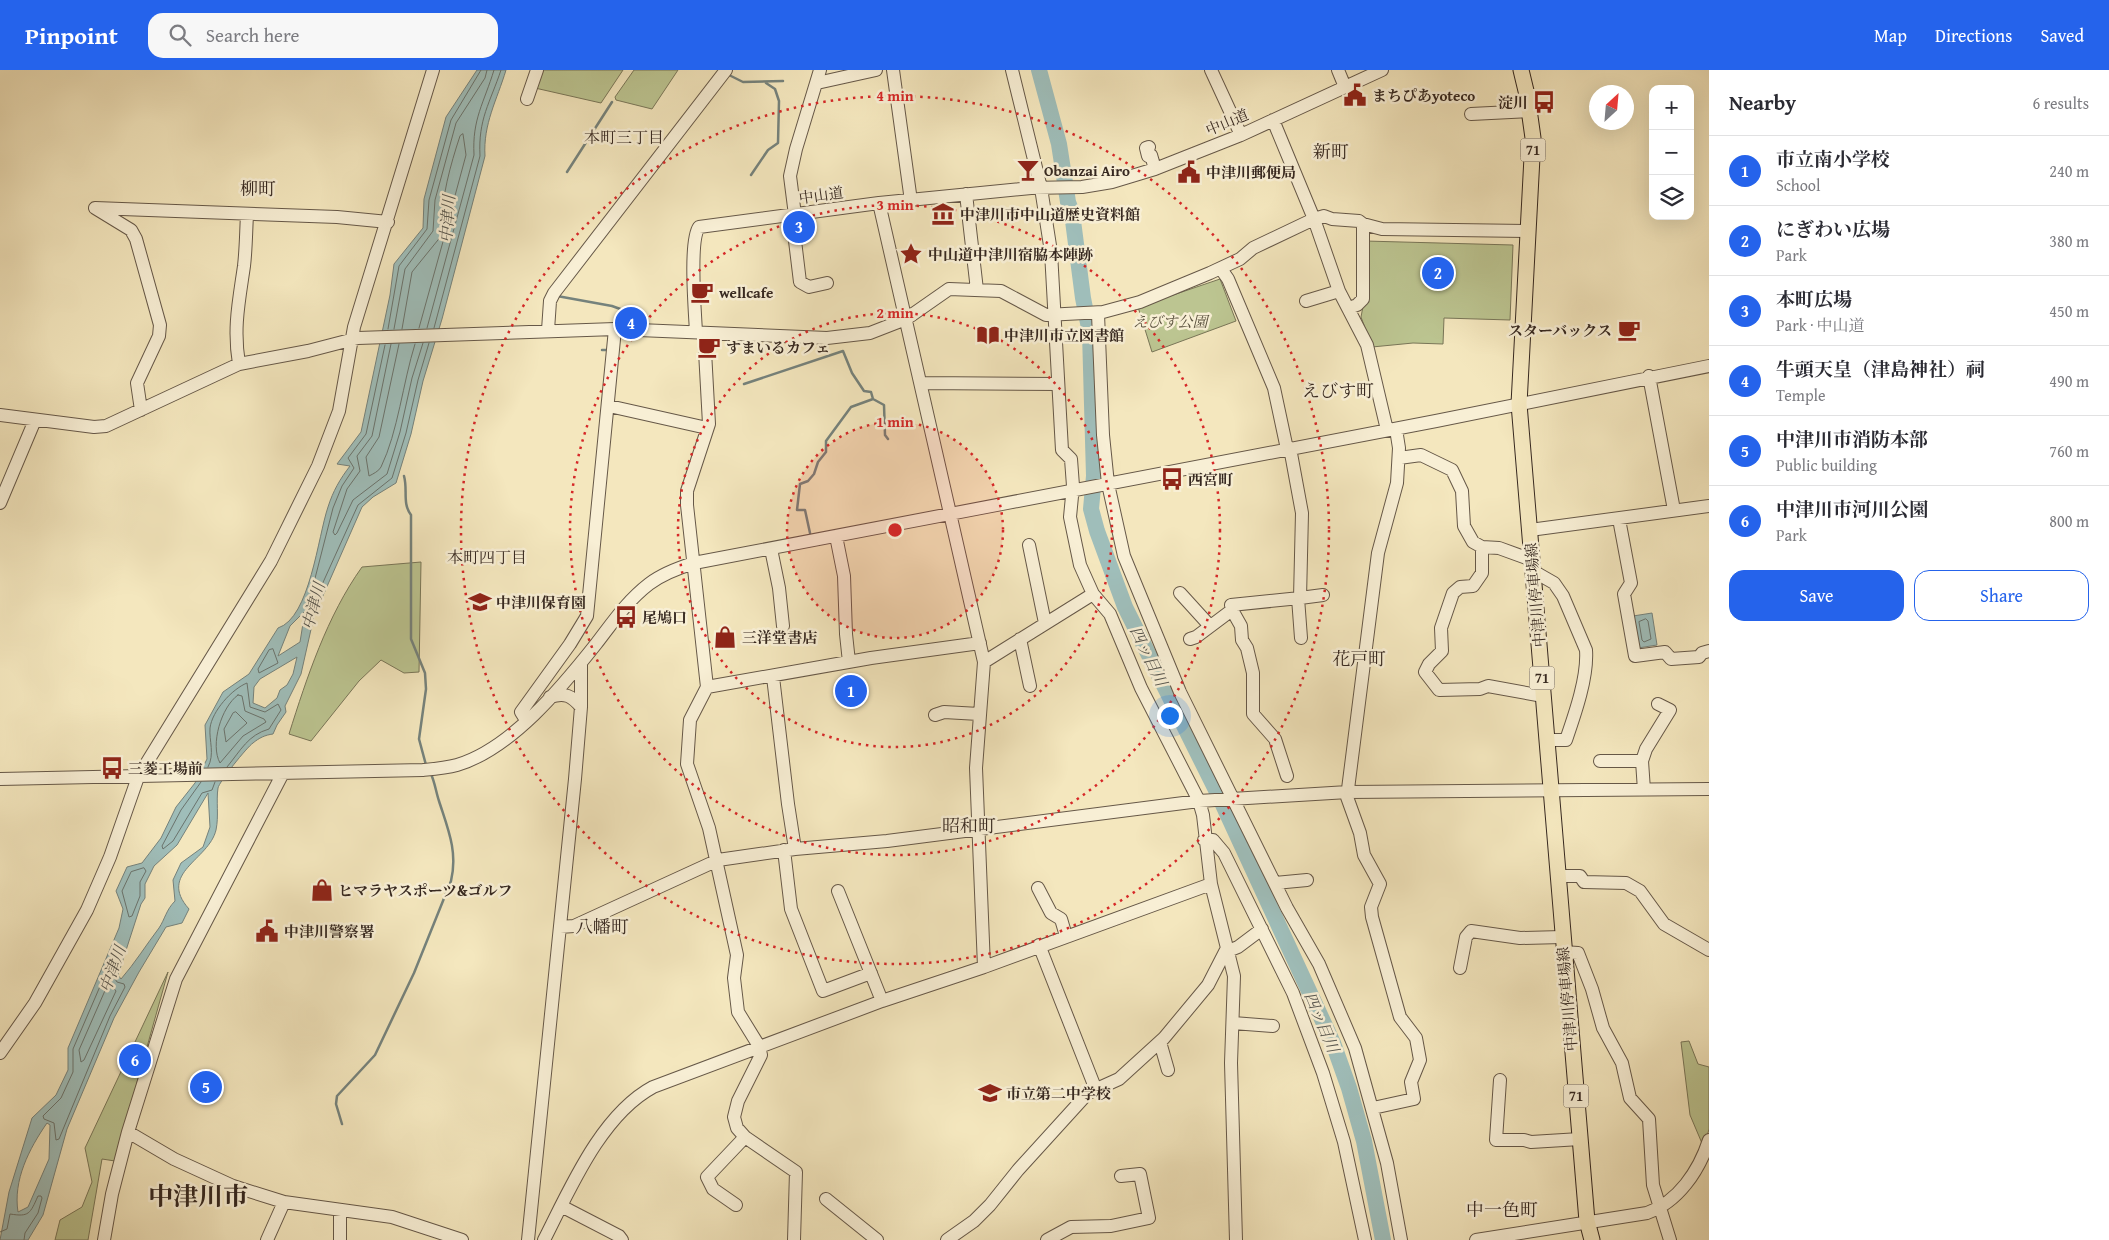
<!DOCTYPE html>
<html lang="en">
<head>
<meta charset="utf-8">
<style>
	:root { --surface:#fff; --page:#f7f7f7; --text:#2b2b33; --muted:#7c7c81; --line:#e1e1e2; --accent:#2563eb }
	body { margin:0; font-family:"Gentium Book Plus","Noto Serif JP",serif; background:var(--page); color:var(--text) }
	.controls { position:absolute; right:15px; top:15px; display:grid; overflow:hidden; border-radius:10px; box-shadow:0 5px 20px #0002 }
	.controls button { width:45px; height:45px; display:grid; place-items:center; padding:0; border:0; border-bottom:1px solid var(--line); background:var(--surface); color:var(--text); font:25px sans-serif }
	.compass { position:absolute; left:1589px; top:15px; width:45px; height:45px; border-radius:50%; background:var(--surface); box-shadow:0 5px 20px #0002; rotate:26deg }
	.you { position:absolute; left:1169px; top:645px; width:18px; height:18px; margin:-12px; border:4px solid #fff; border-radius:50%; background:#1a73e8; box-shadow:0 0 0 8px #1a73e833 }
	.badge { display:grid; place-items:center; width:32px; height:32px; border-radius:50%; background:var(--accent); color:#fff; font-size:16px; font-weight:700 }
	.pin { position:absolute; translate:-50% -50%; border:2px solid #fff; box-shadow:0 1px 5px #0006 }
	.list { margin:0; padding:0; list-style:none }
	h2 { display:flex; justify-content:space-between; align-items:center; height:65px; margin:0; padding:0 20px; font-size:21px }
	h2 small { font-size:16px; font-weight:400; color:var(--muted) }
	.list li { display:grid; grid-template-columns:32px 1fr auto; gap:15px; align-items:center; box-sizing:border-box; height:70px; padding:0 20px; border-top:1px solid var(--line) }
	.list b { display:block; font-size:19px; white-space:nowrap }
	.list p { margin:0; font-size:16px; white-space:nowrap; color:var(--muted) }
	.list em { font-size:16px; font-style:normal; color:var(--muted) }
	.actions { display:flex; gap:10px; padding:15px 20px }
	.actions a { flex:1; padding:11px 0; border:1px solid var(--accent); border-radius:15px; text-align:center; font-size:18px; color:var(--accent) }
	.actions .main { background:var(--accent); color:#fff }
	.icon { flex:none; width:28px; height:28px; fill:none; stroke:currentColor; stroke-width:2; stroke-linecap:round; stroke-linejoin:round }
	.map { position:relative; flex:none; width:1709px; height:1170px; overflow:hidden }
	header { display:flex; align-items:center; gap:30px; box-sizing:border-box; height:70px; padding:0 25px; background:var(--accent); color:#fff }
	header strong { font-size:24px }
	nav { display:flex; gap:28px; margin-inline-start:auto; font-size:18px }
	.search { width:350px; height:45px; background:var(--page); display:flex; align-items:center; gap:12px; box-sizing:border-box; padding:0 18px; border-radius:15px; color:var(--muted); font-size:19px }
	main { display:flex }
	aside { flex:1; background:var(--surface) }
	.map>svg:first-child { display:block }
</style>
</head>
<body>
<header>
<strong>Pinpoint</strong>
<div class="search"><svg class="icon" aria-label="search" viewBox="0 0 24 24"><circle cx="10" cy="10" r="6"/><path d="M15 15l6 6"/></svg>Search here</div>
<nav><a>Map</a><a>Directions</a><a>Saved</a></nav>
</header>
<main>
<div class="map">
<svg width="1709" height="1170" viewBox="0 0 1709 1170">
	<rect width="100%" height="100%" fill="#f4e7be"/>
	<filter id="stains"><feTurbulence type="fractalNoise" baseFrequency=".004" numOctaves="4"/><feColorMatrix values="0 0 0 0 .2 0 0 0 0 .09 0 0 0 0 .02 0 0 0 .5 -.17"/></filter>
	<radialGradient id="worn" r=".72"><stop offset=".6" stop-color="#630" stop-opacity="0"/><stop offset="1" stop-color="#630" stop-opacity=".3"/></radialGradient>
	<path fill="#bcc591" stroke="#797658" d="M542,0H623L601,33L535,18Z
		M634,0H678L652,39L616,30L615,27Z
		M1365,171L1513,175L1510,250L1444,248L1443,274L1413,273L1372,277L1361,247L1364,231Z
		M1220,209L1236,251L1152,282L1138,237Z
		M421,492L419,602L404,603L381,590L359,611L311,671L289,664C307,607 327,546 362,497Z
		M168,902L115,1091L102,1089L88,1170H55L60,1150L82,1137L92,1112L85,1078Z
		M1689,971L1698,994L1709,997V1059L1704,1078L1690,1045L1681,972Z"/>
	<path fill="#9fbeba" stroke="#75827c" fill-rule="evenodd" d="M477,0H506C497,30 483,54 485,86L442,249L423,311L411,364L396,413L373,427L362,437L314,546L301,604L285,636L286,642L277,655L273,664C265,665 259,668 253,673C247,677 219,712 218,718C216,731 219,746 216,760C209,790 157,803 189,839L182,853L166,857L139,902L114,948L67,1059L43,1145L28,1170H0L9,1122L32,1048L56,1025L68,1000V978L119,858L123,839L116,821L127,797L142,793L161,768L176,737L195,713L207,689L205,655L223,622L249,604L278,558C310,548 318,466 328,437C333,421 340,409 350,396L337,394L361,362L390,225L394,194L423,158L424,129L446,47ZM305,541L300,572L278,586L290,556ZM297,587L293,604L287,615L280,620L277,628L265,638L253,633L254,617L260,609ZM208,723L210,757L203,777L181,793L173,810L175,831C166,840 165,849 159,858C146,875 135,893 121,909L118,905L141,834L145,828V814L154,796L177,775ZM47,1053L50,1055L49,1089L28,1137L18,1142C13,1110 29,1079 47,1053Z
		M1652,543L1657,575L1638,578L1633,546Z"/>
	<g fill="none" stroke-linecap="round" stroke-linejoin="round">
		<path stroke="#6a736d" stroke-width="1" d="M463,64L466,85L446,159L443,160L441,158C442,126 450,96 460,66Z
			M427,258L474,85C472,49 484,33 494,0
			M434,258L480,86C478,49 490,33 501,0
			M388,259L399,196L427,159L429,130L451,50L481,0
			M394,259L405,199L433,161L435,130L456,53L485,8L487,0
			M402,259L412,202L442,165L444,168L419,258
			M391,274L372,366L357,386L360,401L347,419L333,462L335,465L337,463L353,430L387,404L400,362L412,308L423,273
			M399,274L379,367L366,387L369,406C373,404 379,401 381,397C398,362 403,312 415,274
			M385,275L366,364L348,388L354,398L342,416L333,438L311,524L305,536L309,540L311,539L358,435L392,408L406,363L418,310L429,273
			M1646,549L1648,551L1651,569L1644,572L1642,570L1639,552Z
			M273,579L278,593L259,603L258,599L269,580Z
			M238,625L242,626L245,641L264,649L266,652L243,666L220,693C210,675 221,637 238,625Z
			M236,642L247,653L226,672L224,659L233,643Z
			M208,697C215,684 209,671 210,658C212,641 232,619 247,613L250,637L265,642L278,634L281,640L269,659C248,665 241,680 227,697
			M201,712L181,740L162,776L163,779L173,771L202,723L212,720L215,712
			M144,798L146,801L140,812V826L132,846L129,847L122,821L131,802Z
			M120,876L122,878L113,906L117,912L124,914L125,917L110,946L59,1069L56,1070L54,1053L44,1049L43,1046L61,1028L73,1002V979L117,877Z
			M111,915L116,921L84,990L81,992L79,980L107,916Z
			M0,1162L7,1159L10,1144C29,1147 30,1144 38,1126H41L42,1128L38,1143L25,1163L24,1170"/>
		<path stroke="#75827c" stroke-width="2.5" d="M727,4L743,12L783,11
			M567,102L612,32
			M751,105L768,80L778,73L779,31L775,19L766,13
			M557,226L612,236L623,240
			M602,280H608
			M744,314L843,281L852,303L864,321L871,322L873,329L851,337L826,371V382L818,392L814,404L808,411L800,414L797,440H805L810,463
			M873,329L884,335L885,365L888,369
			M404,406C408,420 402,433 411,445V569L425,603L426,619L419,669L426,695
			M342,1054L336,1034L337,1026L375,985L414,903L451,811C458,782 448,759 439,731C436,722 435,713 431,704"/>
		<path stroke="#9fbeba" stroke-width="16" d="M1039,0L1059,74L1068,132L1072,143L1083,228L1090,263L1094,406L1091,439L1097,461L1125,537L1218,724L1333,973L1349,1018L1364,1071L1383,1170"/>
		<defs>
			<path id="minor" d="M893,0L911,131
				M1012,0L1041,118L1051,182L1062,380L1071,389L1073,416L1070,447L1080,495L1093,524L1110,544L1141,618L1199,731L1203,745L1211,814L1234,906L1231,993L1236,1170
				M1211,0L1241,65
				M1338,0L1345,17
				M817,13L876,0
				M527,29L537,0
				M1471,44L1530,41
				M1273,50L1314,149L1339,221L1367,275L1387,360
				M1149,77L1146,78L1148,86L1151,85L1155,99
				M966,124L977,220
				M879,133L984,592L976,698L984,897
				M795,145L790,106L796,79L820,0
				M792,146L800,212L809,217L827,213
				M1221,199L1228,209L1274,318L1287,379
				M1306,231L1339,221
				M1349,238L1357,235L1363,229V154
				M1098,244L1103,365L1108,414L1124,486L1180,622L1287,838L1319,894L1355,978L1387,1093L1401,1170
				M548,260L550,231L554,223L726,0
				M696,262C695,242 689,171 699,157L879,133L1031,118L1082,117L1112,112L1155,99L1241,65L1382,0
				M704,263L709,354L687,421V435L707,617L690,650L687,694L709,758L737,885L734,908L738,942L759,976L761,985L738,1031L734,1047L737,1058L745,1067L796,1102L794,1170
				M239,294C233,258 239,231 244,196C246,179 246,162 247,145
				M1649,306L1674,440
				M921,313L1058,314
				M609,336L707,358
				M141,340L137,313L159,266L160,255L136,169L131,160L95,138L337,147L388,152
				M0,345L94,357L106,356L239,294L308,281L358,268L615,259L827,268L870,263L906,249L949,219L1001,221L1046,245L1103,242L1140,232L1210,203L1240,189L1253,178L1314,149L1324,146L1332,149L1359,151L1363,154L1382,159L1527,161
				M1399,388L1421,385L1452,400L1462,421L1464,456L1473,472L1482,477L1499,478L1532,490
				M0,433L35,350
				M1619,449L1631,513L1624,524L1635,586L1665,582L1671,589L1699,587L1702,583L1709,581
				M1530,460L1709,436
				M836,466L844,506L846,564L849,592
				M1029,475L1045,553
				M1482,477V503L1473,516L1460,517L1453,523L1441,558L1442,581L1429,594L1425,602L1439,620L1480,619L1488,616L1543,626
				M771,479L779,518L783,556
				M1533,501L1554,513L1563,526L1586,580C1588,607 1575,644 1566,670H1548
				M1180,523L1210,556
				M1298,528L1301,568
				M1300,528L1323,525
				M1020,569L1030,616
				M1190,569L1196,567L1232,540
				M984,592L1093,524
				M773,607L788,734L795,779
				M707,617L871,588L980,573
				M550,627C565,622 572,626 581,637
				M935,645L944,642L979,644
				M526,650L521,642L570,574L587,546L615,259
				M1600,691H1642
				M1287,706L1275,669L1253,644V603L1247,578L1242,570L1241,556L1232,540L1231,535L1300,528L1302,443L1290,378
				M0,709L423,700C434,699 446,698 457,695C511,679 562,617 596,574C613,552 627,531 649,514C662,504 678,498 694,493L1436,351L1709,296
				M1644,720L1642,691L1646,679L1670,640L1658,634
				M1204,770H1213L1224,783L1293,923L1323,1003L1344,1072L1365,1170
				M784,780L791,839L823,921L871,903
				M1557,806H1580L1584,812L1626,813L1640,821L1664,854L1709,880
				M1275,813L1307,810
				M1038,818L1051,843L1061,849L1066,866
				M838,821L882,931
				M560,857L574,856L718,790L795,779L887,771L1199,731L1348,722L1709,719
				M1039,875L1096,1020
				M1228,881L1238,877L1262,859
				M1563,882L1578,883L1592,919L1603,958L1622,993L1630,1028L1649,1049L1653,1115L1670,1170
				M1460,898L1466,867L1471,861L1520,868L1562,867
				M1233,953L1273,956
				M1160,972L1168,1000
				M0,983L35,933L87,840L110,787L138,707L271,491L318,396L339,341L354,257L433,0
				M1500,1010L1496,1070H1524L1531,1072L1580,1069
				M1373,1038L1414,1029L1411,1012L1420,990L1416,968L1400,947L1372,847L1371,837L1380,814L1364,785L1360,763L1347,727L1378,483L1397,413L1399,378L1396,359
				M128,1062L174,1089L233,1116L284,1132L392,1147L462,1170
				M826,1129L877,1170
				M736,1135L713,1119L707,1107L745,1067
				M561,1136L619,1166L622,1170
				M104,1170L112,1124L128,1062L176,909L283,703
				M267,1170L284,1132
				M340,1170V1146
				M528,1170L575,709L581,637V593
				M544,1170C570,1119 601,1045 653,1017L882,931L984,897L1211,814
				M947,1170L974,1151L990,1135L1018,1100L1088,1023L1119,1009L1164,968L1208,915L1227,878
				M1047,1170L1071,1157L1111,1156L1149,1148L1140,1104L1121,1106
				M1476,1170L1647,1143C1678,1132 1699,1101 1709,1070"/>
			<path id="major" d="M1521,0L1527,25L1533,68L1519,334L1587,1151L1592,1170"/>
		</defs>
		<use href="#minor" stroke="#665848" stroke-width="14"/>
		<use href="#major" stroke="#362820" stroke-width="17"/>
		<use href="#minor" stroke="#f8efd5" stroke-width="12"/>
		<use href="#major" stroke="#f4e7be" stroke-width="15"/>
	</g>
	<circle cx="895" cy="460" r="108" fill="#d62828" fill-opacity=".12"/>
	<g fill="none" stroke="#d62828" stroke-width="2.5" stroke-dasharray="2.5 5">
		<circle cx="895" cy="460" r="108"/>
		<circle cx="895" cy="460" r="217"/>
		<circle cx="895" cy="460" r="325"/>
		<circle cx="895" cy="460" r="434"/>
	</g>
	<defs>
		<symbol id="civic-bare" viewBox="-9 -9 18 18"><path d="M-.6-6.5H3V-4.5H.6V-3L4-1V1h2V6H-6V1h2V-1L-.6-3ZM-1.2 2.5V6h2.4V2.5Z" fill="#8f2418" stroke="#f8efd5" stroke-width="2.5" paint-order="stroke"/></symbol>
		<symbol id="bus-bare" viewBox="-9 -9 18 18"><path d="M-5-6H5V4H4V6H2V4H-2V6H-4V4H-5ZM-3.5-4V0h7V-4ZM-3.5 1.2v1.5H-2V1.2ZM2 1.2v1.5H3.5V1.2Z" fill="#8f2418" stroke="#f8efd5" stroke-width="2.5" paint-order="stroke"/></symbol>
		<symbol id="bar-bare" viewBox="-9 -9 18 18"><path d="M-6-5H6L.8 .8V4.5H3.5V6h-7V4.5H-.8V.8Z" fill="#8f2418" stroke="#f8efd5" stroke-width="2.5" paint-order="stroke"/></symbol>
		<symbol id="museum-bare" viewBox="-9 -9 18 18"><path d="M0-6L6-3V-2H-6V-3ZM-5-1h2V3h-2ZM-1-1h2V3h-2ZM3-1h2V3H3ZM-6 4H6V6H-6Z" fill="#8f2418" stroke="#f8efd5" stroke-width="2.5" paint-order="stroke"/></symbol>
		<symbol id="sight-bare" viewBox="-9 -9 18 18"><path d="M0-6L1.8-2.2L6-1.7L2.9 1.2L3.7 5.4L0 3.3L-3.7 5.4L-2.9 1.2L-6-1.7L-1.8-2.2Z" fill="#8f2418" stroke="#f8efd5" stroke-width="2.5" paint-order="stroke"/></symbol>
		<symbol id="cafe-bare" viewBox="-9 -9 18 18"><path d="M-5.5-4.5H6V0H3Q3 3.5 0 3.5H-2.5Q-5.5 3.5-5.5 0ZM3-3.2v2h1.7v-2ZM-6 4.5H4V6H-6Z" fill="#8f2418" stroke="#f8efd5" stroke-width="2.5" paint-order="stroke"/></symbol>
		<symbol id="library-bare" viewBox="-9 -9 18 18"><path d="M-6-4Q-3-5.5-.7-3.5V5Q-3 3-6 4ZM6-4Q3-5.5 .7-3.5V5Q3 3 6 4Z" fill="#8f2418" stroke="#f8efd5" stroke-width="2.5" paint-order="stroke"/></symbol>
		<symbol id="school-bare" viewBox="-9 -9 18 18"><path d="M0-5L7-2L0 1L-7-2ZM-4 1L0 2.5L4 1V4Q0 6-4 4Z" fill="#8f2418" stroke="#f8efd5" stroke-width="2.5" paint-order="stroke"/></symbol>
		<symbol id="shop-bare" viewBox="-9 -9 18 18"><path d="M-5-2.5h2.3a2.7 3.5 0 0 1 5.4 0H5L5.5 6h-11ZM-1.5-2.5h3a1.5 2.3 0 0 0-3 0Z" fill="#8f2418" stroke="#f8efd5" stroke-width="2.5" paint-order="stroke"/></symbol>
	</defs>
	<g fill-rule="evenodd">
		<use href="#civic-bare" x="1339" y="9" width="32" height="32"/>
		<use href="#bus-bare" x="1528" y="16" width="32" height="32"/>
		<use href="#bar-bare" x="1012" y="84" width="32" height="32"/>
		<use href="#civic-bare" x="1173" y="86" width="32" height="32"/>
		<use href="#museum-bare" x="927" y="128" width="32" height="32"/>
		<use href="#sight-bare" x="895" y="168" width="32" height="32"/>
		<use href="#cafe-bare" x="686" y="206" width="32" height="32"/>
		<use href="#cafe-bare" x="1613" y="244" width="32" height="32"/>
		<use href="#library-bare" x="972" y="249" width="32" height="32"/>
		<use href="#cafe-bare" x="693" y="261" width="32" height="32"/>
		<use href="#bus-bare" x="1156" y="393" width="32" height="32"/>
		<use href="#school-bare" x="464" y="516" width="32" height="32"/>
		<use href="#bus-bare" x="610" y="531" width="32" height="32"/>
		<use href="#shop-bare" x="709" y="551" width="32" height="32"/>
		<use href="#bus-bare" x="96" y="682" width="32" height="32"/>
		<use href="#shop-bare" x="306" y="804" width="32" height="32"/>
		<use href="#civic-bare" x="251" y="845" width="32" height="32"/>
		<use href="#school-bare" x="974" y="1007" width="32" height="32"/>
	</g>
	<g text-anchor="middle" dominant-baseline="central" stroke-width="5" stroke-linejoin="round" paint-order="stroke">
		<g fill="#f8efd5" stroke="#706456" stroke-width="1">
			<rect x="1520.5" y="68.5" width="25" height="23" rx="4"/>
			<rect x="1529.5" y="596.5" width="25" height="23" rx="4"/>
			<rect x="1563.5" y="1014.5" width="25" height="23" rx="4"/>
		</g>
		<g font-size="14" font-weight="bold" fill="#362820">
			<text x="1533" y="80">71</text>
			<text x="1542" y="608">71</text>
			<text x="1576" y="1026">71</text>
		</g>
		<g font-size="15" font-weight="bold" fill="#362820" stroke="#f8efd5" text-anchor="start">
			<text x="1372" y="25">まちぴあyoteco</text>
			<text x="1528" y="32" text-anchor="end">淀川</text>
			<text x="1044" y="100">Obanzai Airo</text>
			<text x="1206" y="102">中津川郵便局</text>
			<text x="960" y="144">中津川市中山道歴史資料館</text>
			<text x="928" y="184">中山道中津川宿脇本陣跡</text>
			<text x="719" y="222">wellcafe</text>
			<text x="1612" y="260" text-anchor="end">スターバックス</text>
			<text x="1004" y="265">中津川市立図書館</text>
			<text x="726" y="277">すまいるカフェ</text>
			<text x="1188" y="409">西宮町</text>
			<text x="496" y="532">中津川保育園</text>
			<text x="642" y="547">尾鳩口</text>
			<text x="742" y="567">三洋堂書店</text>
			<text x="128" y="698">三菱工場前</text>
			<text x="338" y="820">ヒマラヤスポーツ&amp;ゴルフ</text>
			<text x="284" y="861">中津川警察署</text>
			<text x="1006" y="1023">市立第二中学校</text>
		</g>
		<g font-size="15" fill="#362820" stroke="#f8efd5">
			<text transform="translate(1227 52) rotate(-23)">中山道</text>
			<text transform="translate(821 125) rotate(-8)">中山道</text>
			<text transform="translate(1535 525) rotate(-95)">中津川停車場線</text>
			<text transform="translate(1567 929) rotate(-95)">中津川停車場線</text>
		</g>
		<g font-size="15" font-style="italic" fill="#584f3c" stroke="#f8efd5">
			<text x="1170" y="251">えびす公園</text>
		</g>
		<g font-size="16" fill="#362820" stroke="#f8efd5">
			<text x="624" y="67">本町三丁目</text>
			<text x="487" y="487">本町四丁目</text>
		</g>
		<g font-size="16" font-style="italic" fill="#56554e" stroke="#f8efd5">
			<text transform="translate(447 149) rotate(-86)">中津川</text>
			<text transform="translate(313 536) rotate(-75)">中津川</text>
			<text transform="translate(1149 586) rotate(64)">四ッ目川</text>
			<text transform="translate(112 899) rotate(-70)">中津川</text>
			<text transform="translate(1322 952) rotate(67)">四ッ目川</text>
		</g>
		<g font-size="18" fill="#362820" stroke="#f8efd5">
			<text x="1331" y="81">新町</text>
			<text x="258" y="118">柳町</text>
			<text x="1338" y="320">えびす町</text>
			<text x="1359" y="588">花戸町</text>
			<text x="969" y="755">昭和町</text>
			<text x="602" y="856">八幡町</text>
			<text x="1502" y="1139">中一色町</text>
		</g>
		<g font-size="25" font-weight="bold" fill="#362820" stroke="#f8efd5">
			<text x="198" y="1126">中津川市</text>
		</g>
	</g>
	<circle cx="895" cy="460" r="8" fill="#d62828" stroke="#f8efd5" stroke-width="2.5"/>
	<g font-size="15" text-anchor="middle" font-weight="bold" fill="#d62828" stroke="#f8efd5" stroke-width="5" stroke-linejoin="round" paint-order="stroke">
		<text x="895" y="31">4 min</text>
		<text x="895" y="140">3 min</text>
		<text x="895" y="248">2 min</text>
		<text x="895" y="357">1 min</text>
	</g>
	<rect width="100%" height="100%" filter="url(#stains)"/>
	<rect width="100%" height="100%" fill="url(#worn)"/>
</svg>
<div class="controls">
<button>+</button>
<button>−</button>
<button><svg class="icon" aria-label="layers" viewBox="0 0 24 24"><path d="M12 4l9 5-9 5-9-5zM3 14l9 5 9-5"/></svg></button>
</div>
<svg class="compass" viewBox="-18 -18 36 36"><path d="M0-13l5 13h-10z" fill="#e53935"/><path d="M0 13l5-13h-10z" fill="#7c7c81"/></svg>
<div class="you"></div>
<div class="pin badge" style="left:851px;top:621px">1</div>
<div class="pin badge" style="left:1438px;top:203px">2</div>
<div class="pin badge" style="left:799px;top:157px">3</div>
<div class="pin badge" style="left:631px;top:253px">4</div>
<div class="pin badge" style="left:206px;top:1017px">5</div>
<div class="pin badge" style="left:135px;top:990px">6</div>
</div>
<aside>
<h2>Nearby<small>6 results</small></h2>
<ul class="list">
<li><span class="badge">1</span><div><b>市立南小学校</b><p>School</p></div><em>240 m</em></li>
<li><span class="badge">2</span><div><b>にぎわい広場</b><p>Park</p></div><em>380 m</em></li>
<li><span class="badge">3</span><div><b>本町広場</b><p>Park · 中山道</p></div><em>450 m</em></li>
<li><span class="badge">4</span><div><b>牛頭天皇（津島神社）祠</b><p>Temple</p></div><em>490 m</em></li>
<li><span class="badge">5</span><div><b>中津川市消防本部</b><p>Public building</p></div><em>760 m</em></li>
<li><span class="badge">6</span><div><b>中津川市河川公園</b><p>Park</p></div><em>800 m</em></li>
</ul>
<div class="actions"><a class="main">Save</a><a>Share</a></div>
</aside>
</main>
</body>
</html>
